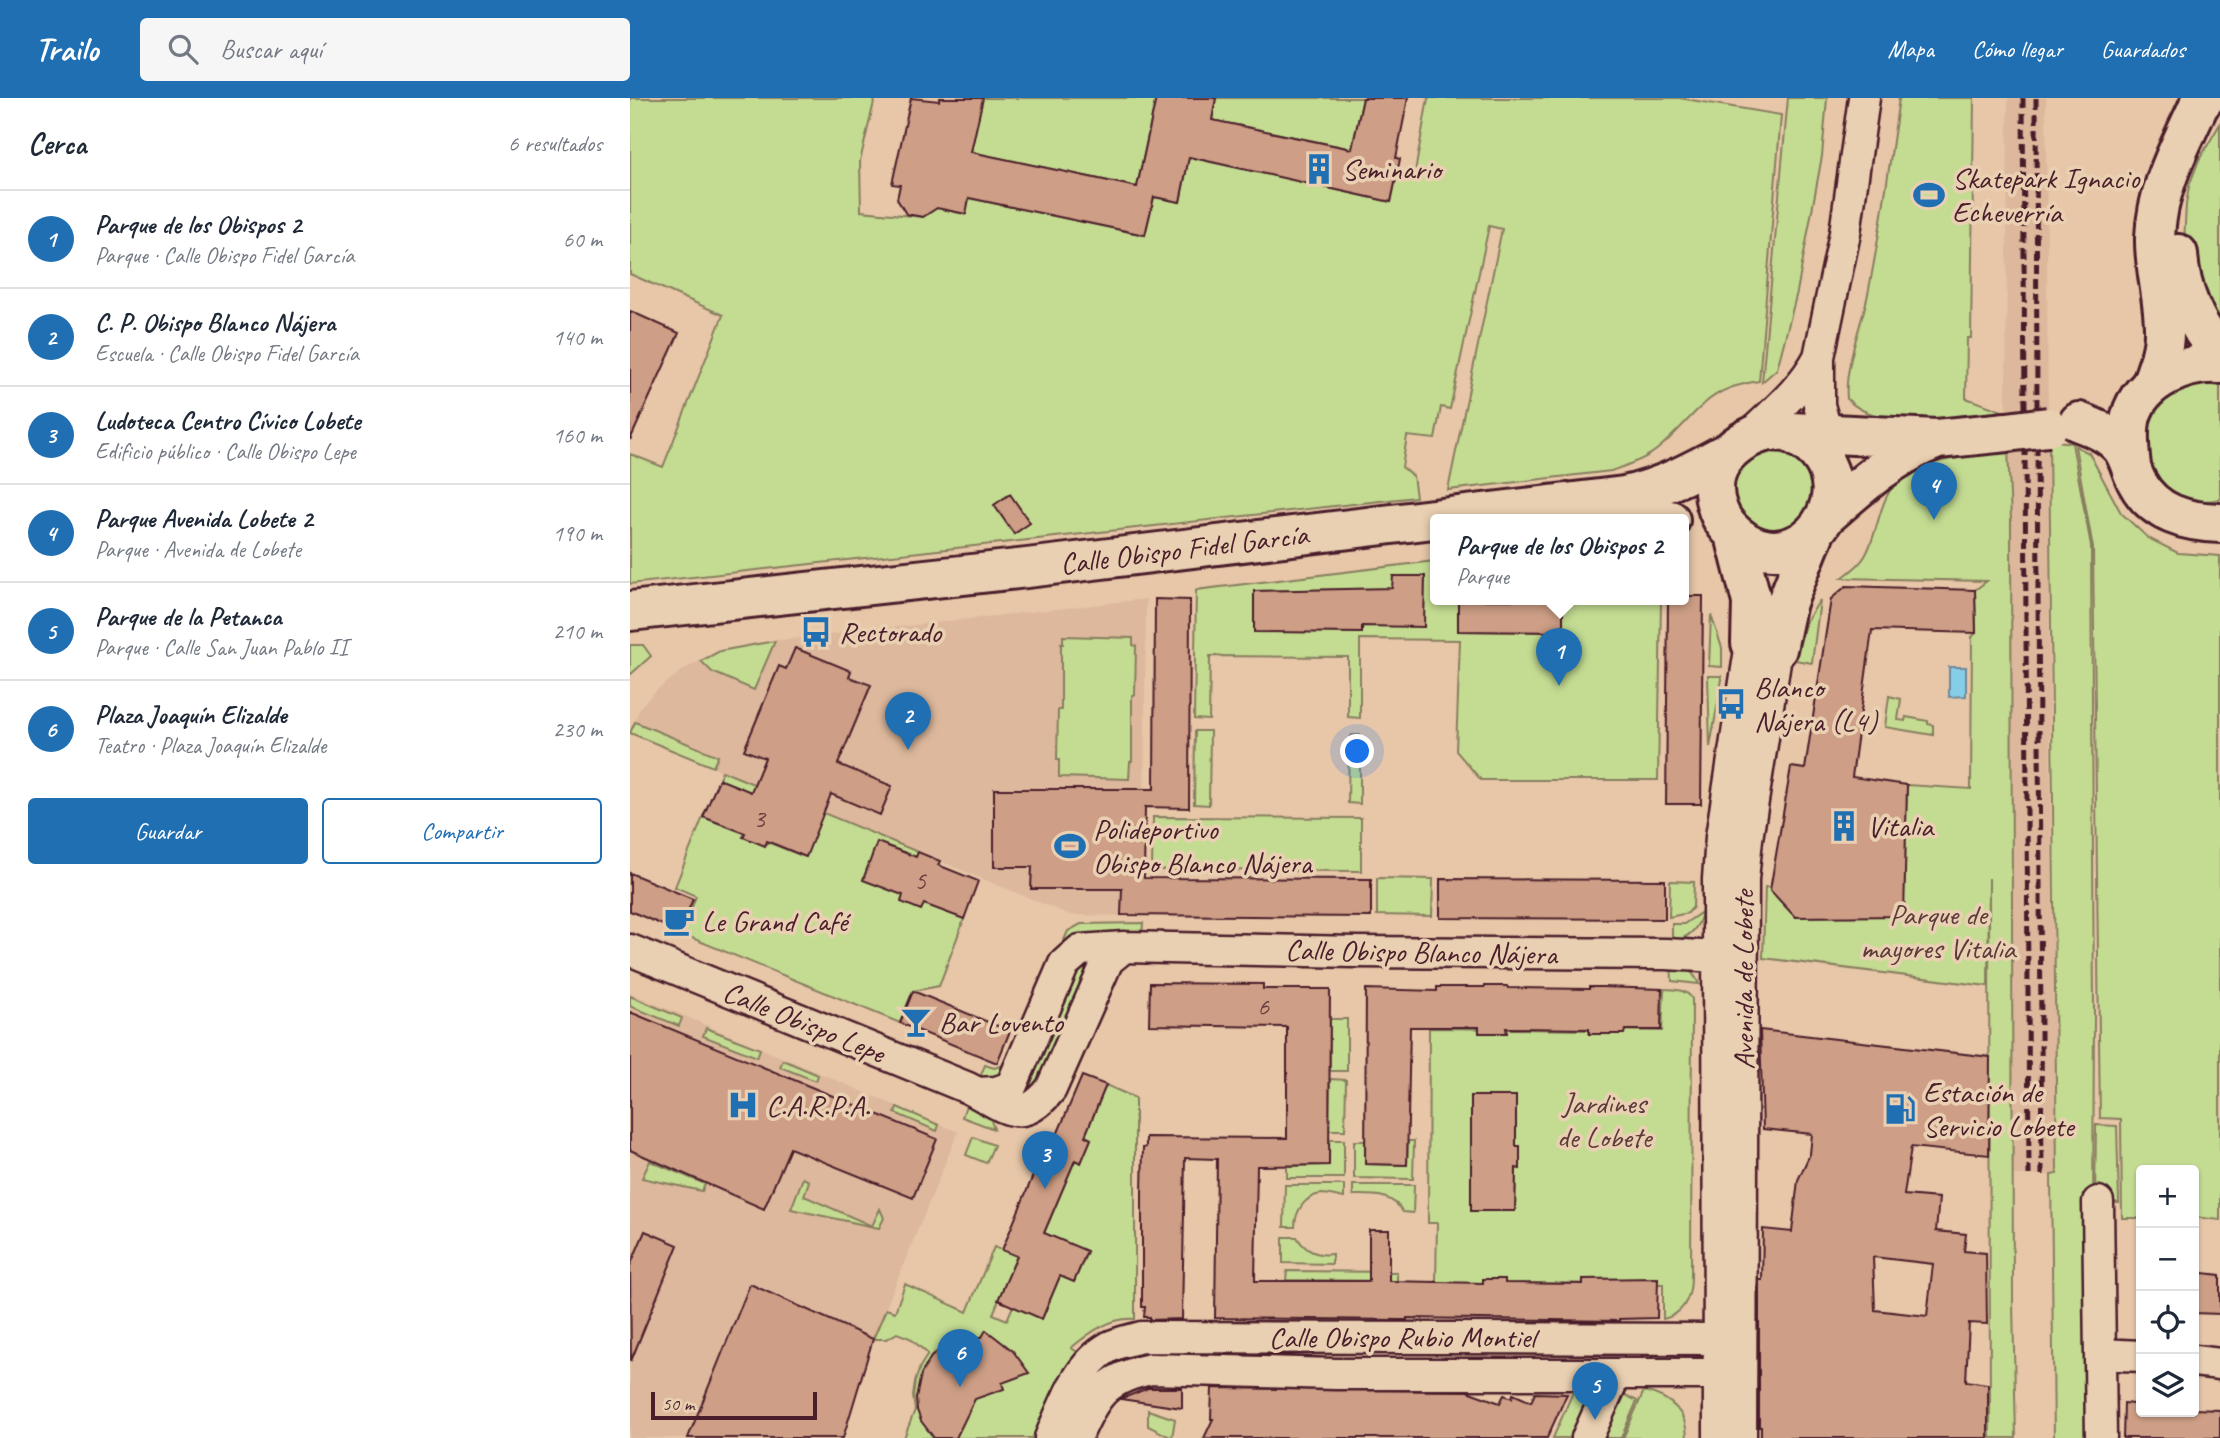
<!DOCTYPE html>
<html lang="es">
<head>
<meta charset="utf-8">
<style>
	:root { --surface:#fff; --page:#f6f6f7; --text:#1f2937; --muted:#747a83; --line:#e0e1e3; --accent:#1f6fb2 }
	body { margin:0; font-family:Caveat,sans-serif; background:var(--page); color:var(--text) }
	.controls { position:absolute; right:21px; bottom:21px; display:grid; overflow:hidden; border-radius:7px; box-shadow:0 2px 5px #0004 }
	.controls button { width:63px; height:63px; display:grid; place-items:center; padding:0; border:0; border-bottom:2px solid var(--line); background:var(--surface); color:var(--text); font:35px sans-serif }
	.scale { position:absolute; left:21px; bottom:18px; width:166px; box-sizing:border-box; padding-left:7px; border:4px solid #4a1f2b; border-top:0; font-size:19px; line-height:24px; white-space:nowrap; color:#4a1f2b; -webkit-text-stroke:5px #ead0b2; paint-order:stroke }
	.you { position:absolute; left:728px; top:654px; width:24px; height:24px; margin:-18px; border:5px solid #fff; border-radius:50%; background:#1a73e8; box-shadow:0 0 0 10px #1a73e833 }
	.badge { display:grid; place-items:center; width:46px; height:46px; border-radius:50%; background:var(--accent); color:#fff; font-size:23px; font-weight:700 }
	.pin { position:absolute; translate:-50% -58px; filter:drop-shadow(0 2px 4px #0008) }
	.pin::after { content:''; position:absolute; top:37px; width:24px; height:21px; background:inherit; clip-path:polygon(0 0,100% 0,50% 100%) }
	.popup { position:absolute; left:800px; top:416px; width:259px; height:91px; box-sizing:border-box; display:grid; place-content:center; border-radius:7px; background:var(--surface); filter:drop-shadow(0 2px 5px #0005); font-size:23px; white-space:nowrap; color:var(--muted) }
	.popup b { font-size:26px; color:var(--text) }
	.popup::after { content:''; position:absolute; left:50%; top:100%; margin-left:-14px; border:14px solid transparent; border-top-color:var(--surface) }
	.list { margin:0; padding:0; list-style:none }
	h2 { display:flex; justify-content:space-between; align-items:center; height:91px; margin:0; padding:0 28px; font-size:30px }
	h2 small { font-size:23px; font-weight:400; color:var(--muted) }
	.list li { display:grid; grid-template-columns:46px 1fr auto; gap:21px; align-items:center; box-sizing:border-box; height:98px; padding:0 28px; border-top:2px solid var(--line) }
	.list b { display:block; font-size:26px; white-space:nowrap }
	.list p { margin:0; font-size:23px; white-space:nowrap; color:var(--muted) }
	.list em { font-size:23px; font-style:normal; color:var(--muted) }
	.actions { display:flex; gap:14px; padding:21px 28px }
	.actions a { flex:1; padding:16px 0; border:2px solid var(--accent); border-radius:7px; text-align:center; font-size:24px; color:var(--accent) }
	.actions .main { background:var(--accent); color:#fff }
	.icon { flex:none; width:38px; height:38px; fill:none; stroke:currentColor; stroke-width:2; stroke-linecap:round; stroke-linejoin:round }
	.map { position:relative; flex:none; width:1590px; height:1340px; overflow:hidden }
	header { display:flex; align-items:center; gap:42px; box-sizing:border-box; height:98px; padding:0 35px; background:var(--accent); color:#fff }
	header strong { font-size:33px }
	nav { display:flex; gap:38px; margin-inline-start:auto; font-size:24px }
	.search { width:490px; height:63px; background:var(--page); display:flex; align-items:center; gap:18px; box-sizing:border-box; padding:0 24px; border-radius:7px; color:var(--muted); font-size:26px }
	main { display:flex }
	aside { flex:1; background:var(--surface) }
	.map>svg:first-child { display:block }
</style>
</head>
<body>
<header>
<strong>Trailo</strong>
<div class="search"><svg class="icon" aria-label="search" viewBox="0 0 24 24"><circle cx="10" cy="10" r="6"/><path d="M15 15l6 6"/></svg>Buscar aquí</div>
<nav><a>Mapa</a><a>Cómo llegar</a><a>Guardados</a></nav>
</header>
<main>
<aside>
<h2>Cerca<small>6 resultados</small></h2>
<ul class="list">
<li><span class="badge">1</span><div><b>Parque de los Obispos 2</b><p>Parque · Calle Obispo Fidel García</p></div><em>60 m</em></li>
<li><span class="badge">2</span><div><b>C. P. Obispo Blanco Nájera</b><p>Escuela · Calle Obispo Fidel García</p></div><em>140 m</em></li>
<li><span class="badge">3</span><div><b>Ludoteca Centro Cívico Lobete</b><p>Edificio público · Calle Obispo Lepe</p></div><em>160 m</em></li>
<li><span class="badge">4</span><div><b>Parque Avenida Lobete 2</b><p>Parque · Avenida de Lobete</p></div><em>190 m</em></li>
<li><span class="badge">5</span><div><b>Parque de la Petanca</b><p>Parque · Calle San Juan Pablo II</p></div><em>210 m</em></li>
<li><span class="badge">6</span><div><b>Plaza Joaquín Elizalde</b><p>Teatro · Plaza Joaquín Elizalde</p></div><em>230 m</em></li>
</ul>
<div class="actions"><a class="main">Guardar</a><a>Compartir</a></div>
</aside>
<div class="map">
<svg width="1590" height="1340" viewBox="0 0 1590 1340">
	<rect width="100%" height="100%" fill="#e7c7a8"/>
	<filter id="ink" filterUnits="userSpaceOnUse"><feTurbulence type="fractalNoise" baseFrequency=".0143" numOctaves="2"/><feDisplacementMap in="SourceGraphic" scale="14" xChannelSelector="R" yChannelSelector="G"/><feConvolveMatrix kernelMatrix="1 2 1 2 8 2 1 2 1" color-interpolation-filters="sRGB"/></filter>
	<g filter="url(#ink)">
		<path fill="#ddb89c" d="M1378,0H1416L1420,666L1427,1077H1374L1381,422L1376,301Z
			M516,501L513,818L440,817L0,635L11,608L27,592L56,570L90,553L125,545Z
			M0,895L328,1034L243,1241L213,1340H0Z"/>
		<path fill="#c4dc92" stroke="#877e5e" stroke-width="2" fill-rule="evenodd" d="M0,0H245L230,63L231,113L293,119L307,110L335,116L339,100L515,137L524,99L550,104L559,59L761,104L766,80H784L798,0H1049L1151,17L1129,283C1072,291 1069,316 1030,349C1017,361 997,367 981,373L818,392L872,131L859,128L820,311L811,309L805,341L777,338L772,369L783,378L786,399L0,486V356L33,369L93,217L0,176Z
			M352,0H526L507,89L341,54Z
			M586,0H733L722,51L582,22Z
			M1158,0H1197L1192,58L1167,194L1147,271L1132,284Z
			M1269,0H1344L1341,240H1337L1336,300L1383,317L1295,328L1294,319C1267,320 1237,322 1217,301C1214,269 1231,229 1238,196C1251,131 1260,66 1269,0Z
			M1590,26V234L1554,144L1556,107L1559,88L1569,62Z
			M1572,286L1590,288V401C1521,418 1488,322 1551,292C1557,289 1565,288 1572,286Z
			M1419,342L1442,345L1461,448L1464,913L1462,1340H1424L1421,1077L1427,1076Z
			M1445,348L1459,355L1491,415L1518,440L1548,455L1590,458V1122L1564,1119V1072H1511V1120H1492L1491,1021L1470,1020L1463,450Z
			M1150,350L1181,373L1184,408L1158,432H1130L1108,415L1101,392L1103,380L1116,360Z
			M1378,350L1381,422L1383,1207L1386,1340H1360L1359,780L1358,888L1133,860L1135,789L1274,799L1277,687L1341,691L1342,539L1346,535L1345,492L1357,483L1212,480C1220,474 1230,467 1235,458C1250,433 1248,395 1274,378C1303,358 1345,361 1378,350Z
			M805,463V502H828L829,533L933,534V502H1031L1028,682H851L826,653L830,542L730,541V620L718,619V559L580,558L579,622L564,621L566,492ZM733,491L732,535L624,533V493Z
			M1190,502L1182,565L1165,562L1176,524Z
			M1081,517L1092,550V569L1079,568Z
			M433,538L503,540V547L506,548L505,597H502V663L500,664L499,681L429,679V662H427L428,612H431V546H433Z
			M145,543L124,592L82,574L71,563L90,553Z
			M0,547H13L21,558L0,577Z
			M1078,578H1091L1092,581L1080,649Z
			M1259,598L1271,601L1268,622L1275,623L1276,619L1298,623V626L1303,627V637L1255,629Z
			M5,624L88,658L83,669L0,635Z
			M565,633H580L579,707L564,706Z
			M722,637H730V706L718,705L719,641Z
			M92,673L288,754L286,759L247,745L233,782L334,821L309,888L283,893L270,925L52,836L66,798L45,789L73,719L175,759L190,722L89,681Z
			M523,719L731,720V773L522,772Z
			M747,780L803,781L802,818L747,817Z
			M1040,783L1064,784L1063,809L1058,815L1039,819Z
			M1072,814C1069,831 1059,840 1042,844V826H1054Z
			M513,825L512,838H446L438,841L431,849L438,833L451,826Z
			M1041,863C1055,867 1063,873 1069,886L1042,883Z
			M450,870H455L458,875L410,991L400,997L395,994L442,873Z
			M1034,891C1045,892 1057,891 1062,901L1061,1179C1061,1199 1054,1216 1033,1221V1186L806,1185L807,1125H798L799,930L1032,933ZM841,998H886V1048H890V1054L885,1063H890V1070H886L885,1113H841Z
			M0,898L52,920L49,928L0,908Z
			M700,921H717V973H700Z
			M76,930L130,951L127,959L73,938Z
			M153,962L188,977L186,983L150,969Z
			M380,965C370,978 365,980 349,982L355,967L364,970Z
			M700,981L716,982L715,1032H699Z
			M476,987L505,1000V1221C480,1219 459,1235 441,1250L453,1257L409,1340H274L285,1312L283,1298L285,1284L290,1269L298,1256L280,1240L267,1235L257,1241H243L256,1211L265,1214L275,1186L337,1214L364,1149L387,1158L363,1216L377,1222L383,1208L412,1221L430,1178L444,1184L457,1154L414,1135L445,1062L451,1065L461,1041L455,1038Z
			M337,1005L359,1017L364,1031L332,1019Z
			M267,1009L309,1027L307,1033L265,1015Z
			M1466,1027L1487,1028L1489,1105L1465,1102Z
			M343,1039L364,1047L356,1065L336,1057Z
			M699,1042H714V1080H657V1068L699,1067Z
			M724,1043H735V1066L777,1067L778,1043H784L783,1081L724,1080Z
			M20,1063L75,1086L72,1093L12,1080Z
			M173,1080L179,1083L174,1098L242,1128L250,1111L254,1120L249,1130L161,1111Z
			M655,1087H714V1100C707,1099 699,1096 691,1096C675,1098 665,1113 665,1129H654Z
			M723,1087H784L783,1115L773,1114C762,1095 742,1097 723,1097Z
			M653,1139H667C675,1153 687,1158 702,1156V1166L653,1165Z
			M657,1173L767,1174V1183L656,1182Z
			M974,1286L1007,1303L991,1340H923L946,1287Z
			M1014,1293C1039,1299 1057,1312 1057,1340H993Z
			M518,1312L545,1321L542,1340L518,1328Z"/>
		<path fill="#86cee7" stroke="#6e889c" stroke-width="2" d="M1319,569H1336V598L1319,599Z"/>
		<path fill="#ce9f86" stroke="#4a1f2b" stroke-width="2" fill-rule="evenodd" d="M281,0L309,3L310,0H353L341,54L507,89L526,0H586L582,22L722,51L733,0H778L766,60L770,61L761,104L559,59L550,104L524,99L515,137L339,100L336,116L307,110L293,119L276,116L267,101L270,87L262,86Z
			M0,213L49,235L0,342Z
			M380,396L400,425L384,436L364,407Z
			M763,478H795L794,529L732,528V535L624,534V493L762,490Z
			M1216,488L1345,492L1346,535L1242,532L1222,679L1277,687L1274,818L1165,819L1140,792L1161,669L1175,671L1201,501Z
			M1053,498H1073L1071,706H1036L1038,502H1053Z
			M525,501L560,502L559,710L515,709L514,780L741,781V819L491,817L492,791H401L402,769H364V691H524Z
			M828,502H933V534L828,533Z
			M165,550L221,573L219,579L241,587L208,666L262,688L250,717L201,696L176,759L137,743L135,748L113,739L115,735L73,719L89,681L121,694L135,660L114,652L149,568L156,571Z
			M247,744L286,759L288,754L310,763L308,767L348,783L334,821L294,806L291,812L271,804L273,797L233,782Z
			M0,775L63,801L49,834L0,813Z
			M810,781L1035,782V821L810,820Z
			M520,885L633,886V891H700L699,1067L627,1068L625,1183H739V1132H759V1183L853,1185V1181H875V1185L953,1186V1181L1028,1180L1027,1220L989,1221V1223L777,1220V1222H771L585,1220L587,1061L555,1060L552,1221L520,1222V1219H514L515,1209H512V1095L513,1050L516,1049V1039L657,1040V929L519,927Z
			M855,888H877L878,890L959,891V889H972L1032,891L1031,932H995L994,936H959V931L876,930L877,935H849V929H780L777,1067L735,1066L736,891L807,893V889H855Z
			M283,893L380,933L367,965L270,925Z
			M0,914L307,1041L283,1100L160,1050L134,1111L0,1052Z
			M1130,932L1360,959L1359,1057L1281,1049L1274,1097L1309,1100L1306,1133L1336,1136L1334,1153L1356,1155L1357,1226L1339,1225L1336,1283L1358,1286V1340H1131V1329H1129V1182H1132L1133,1131L1162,1134L1168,1082L1180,1056L1182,1036L1133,1031ZM1243,1159L1303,1166L1297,1218L1245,1212Z
			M452,978L476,987L455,1038L461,1041L451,1065L445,1062L414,1135L457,1153L444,1184L430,1178L412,1221L368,1202L387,1158L372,1152L415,1049L421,1051Z
			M841,998H886V1048H890V1071L886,1070L885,1113H841Z
			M15,1133L48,1147L1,1263L0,1168Z
			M1564,1174L1590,1177V1216L1564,1215Z
			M120,1186L243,1241L213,1340H58Z
			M356,1232L383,1253L399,1275L372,1285L374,1291L345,1301L326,1340H304L291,1323L287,1312L286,1300L291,1276L301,1259L312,1250L336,1239H352Z
			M518,1290H552V1310L491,1301Z
			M582,1290L837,1293L870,1305L874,1297L882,1300L883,1296L901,1304L905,1295L937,1296L917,1340H574L583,1321H581Z
			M1494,1305L1511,1307V1314H1564V1311L1590,1312V1340H1493Z"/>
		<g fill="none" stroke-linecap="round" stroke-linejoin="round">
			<defs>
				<path id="minor" d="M1119,338C1145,313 1172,291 1189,259
					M1197,355V336L1189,307V259L1215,135L1234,0
					M0,852L338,990C373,1007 390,1030 421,991L478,862L494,849
					M348,995L366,994L381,989L434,866L450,852L494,849L725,854L1036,856L1088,859
					M1468,1104L1471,1340
					M1470,1256L1511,1258
					M1564,1263L1590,1266
					M420,1340C434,1308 447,1267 479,1249C489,1244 501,1242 511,1239L1088,1241
					M446,1340C464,1298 475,1280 521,1271L706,1276H1089
					M957,1340L980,1289
					M1089,1340L1088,781L1091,739L1121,545
					M1111,1340L1113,781L1117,741L1147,551"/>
				<path id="major" d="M1449,324C1465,330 1480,336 1491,349C1499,359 1501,373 1507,384C1524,416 1556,424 1590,425
					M1157,334C1248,372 1182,482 1116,444C1103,436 1093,426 1088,412C1073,371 1101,343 1138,333L1307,341L1377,334
					M1501,368C1499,352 1497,334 1501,318C1511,282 1555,264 1590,266
					M1196,418C1230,388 1263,358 1305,342
					M972,419L1002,416L1040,422
					M1105,437L1122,504L1121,545
					M0,513L397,470L994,398C1032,390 1065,372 1098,354
					M1147,551L1157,504L1185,434"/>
				<path id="highway" d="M1548,156C1550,192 1565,228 1590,255
					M1521,287C1527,270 1534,253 1534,235C1535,203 1524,171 1525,139C1527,90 1549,51 1569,7L1575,0"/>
			</defs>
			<use href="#minor" stroke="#4a1f2b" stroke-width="35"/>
			<use href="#major" stroke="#4a1f2b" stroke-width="44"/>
			<use href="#highway" stroke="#4a1f2b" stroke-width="44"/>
			<use href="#minor" stroke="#ead0b2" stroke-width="30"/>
			<use href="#major" stroke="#ead0b2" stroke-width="38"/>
			<use href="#highway" stroke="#ead0b2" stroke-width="38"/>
			<path stroke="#4a1f2b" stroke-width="5" stroke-dasharray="10 5" stroke-linecap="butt" d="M1393,0L1395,315
				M1406,0L1407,314
				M1407,347L1412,1078
				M1395,348L1399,1077"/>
			<defs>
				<path id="major-bridge" d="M1377,334L1418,329"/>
			</defs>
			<use href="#major-bridge" stroke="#4a1f2b" stroke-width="44" stroke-linecap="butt"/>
			<use href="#major-bridge" stroke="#ead0b2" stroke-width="38"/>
		</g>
	</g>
	<defs>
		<symbol id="building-bare" viewBox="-9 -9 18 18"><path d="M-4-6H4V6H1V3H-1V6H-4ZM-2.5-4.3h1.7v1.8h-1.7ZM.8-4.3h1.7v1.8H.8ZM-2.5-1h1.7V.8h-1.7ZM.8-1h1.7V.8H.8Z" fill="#1f6fb2" stroke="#ead0b2" stroke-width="2.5" paint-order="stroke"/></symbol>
		<symbol id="stadium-bare" viewBox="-9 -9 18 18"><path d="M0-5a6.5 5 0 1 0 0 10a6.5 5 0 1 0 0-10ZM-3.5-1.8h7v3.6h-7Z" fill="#1f6fb2" stroke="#ead0b2" stroke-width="2.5" paint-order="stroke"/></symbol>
		<symbol id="bus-bare" viewBox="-9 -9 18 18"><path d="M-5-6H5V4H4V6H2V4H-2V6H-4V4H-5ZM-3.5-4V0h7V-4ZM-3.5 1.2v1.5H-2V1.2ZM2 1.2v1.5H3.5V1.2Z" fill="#1f6fb2" stroke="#ead0b2" stroke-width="2.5" paint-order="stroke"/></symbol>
		<symbol id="cafe-bare" viewBox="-9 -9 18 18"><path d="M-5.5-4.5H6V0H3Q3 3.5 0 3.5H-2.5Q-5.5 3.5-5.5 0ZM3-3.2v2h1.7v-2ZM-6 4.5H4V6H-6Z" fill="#1f6fb2" stroke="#ead0b2" stroke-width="2.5" paint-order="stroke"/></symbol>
		<symbol id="bar-bare" viewBox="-9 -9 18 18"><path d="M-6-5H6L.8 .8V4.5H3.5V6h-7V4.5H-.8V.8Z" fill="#1f6fb2" stroke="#ead0b2" stroke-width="2.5" paint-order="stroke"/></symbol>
		<symbol id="hospital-bare" viewBox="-9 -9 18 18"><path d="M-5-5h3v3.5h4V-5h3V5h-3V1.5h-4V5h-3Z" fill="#1f6fb2" stroke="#ead0b2" stroke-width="2.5" paint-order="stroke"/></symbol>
		<symbol id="fuel-bare" viewBox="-9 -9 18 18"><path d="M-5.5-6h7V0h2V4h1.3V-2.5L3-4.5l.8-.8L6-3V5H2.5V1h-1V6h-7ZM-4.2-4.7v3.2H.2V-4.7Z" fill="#1f6fb2" stroke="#ead0b2" stroke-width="2.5" paint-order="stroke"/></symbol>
	</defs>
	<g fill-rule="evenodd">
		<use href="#building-bare" x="667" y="49" width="44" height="44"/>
		<use href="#stadium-bare" x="1277" y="75" width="44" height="44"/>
		<use href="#bus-bare" x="164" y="512" width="44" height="44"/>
		<use href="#bus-bare" x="1079" y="584" width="44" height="44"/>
		<use href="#building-bare" x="1192" y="706" width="44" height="44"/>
		<use href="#stadium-bare" x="418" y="726" width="44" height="44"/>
		<use href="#cafe-bare" x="27" y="801" width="44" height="44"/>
		<use href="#bar-bare" x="264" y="902" width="44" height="44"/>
		<use href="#hospital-bare" x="91" y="985" width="44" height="44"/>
		<use href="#fuel-bare" x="1248" y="989" width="44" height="44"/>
	</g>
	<g text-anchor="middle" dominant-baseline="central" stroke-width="7" stroke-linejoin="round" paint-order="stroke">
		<g font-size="26" fill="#6b3f42">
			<text x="129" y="720">3</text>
			<text x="290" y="782">5</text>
			<text x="633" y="908">6</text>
		</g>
		<g font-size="30" fill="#4a1f2b" stroke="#ead0b2" text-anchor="start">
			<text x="712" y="71">Seminario</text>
			<text x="1322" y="80">Skatepark Ignacio<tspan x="1322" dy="34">Echeverría</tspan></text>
			<text x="209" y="534">Rectorado</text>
			<text x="1124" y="589">Blanco<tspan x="1124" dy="34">Nájera (L4)</tspan></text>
			<text x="1237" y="728">Vitalia</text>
			<text x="463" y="731">Polideportivo<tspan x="463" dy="34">Obispo Blanco Nájera</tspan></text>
			<text x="72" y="823">Le Grand Café</text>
			<text x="309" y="924">Bar Lovento</text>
			<text x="1293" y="994">Estación de<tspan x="1293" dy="34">Servicio Lobete</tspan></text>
			<text x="136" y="1007">C.A.R.P.A.</text>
		</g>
		<g font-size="30" fill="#4a1f2b" stroke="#ead0b2">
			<text transform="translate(554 451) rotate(-7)">Calle Obispo Fidel García</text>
			<text transform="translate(791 854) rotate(1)">Calle Obispo Blanco Nájera</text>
			<text transform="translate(1113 882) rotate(-90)">Avenida de Lobete</text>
			<text transform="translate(174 924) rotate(22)">Calle Obispo Lepe</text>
			<text x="772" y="1239">Calle Obispo Rubio Montiel</text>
		</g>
		<g font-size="30" fill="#5c3b3a" stroke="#ead0b2">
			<text x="1308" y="816">Parque de<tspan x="1308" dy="34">mayores Vitalia</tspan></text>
			<text x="974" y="1005">Jardines<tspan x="974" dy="34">de Lobete</tspan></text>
		</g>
	</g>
</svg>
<div class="controls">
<button>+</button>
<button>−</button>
<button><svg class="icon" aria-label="locate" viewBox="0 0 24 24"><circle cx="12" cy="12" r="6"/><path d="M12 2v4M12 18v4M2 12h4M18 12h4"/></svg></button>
<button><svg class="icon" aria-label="layers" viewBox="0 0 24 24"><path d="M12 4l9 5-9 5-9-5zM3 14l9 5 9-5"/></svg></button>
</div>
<div class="scale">50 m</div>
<div class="you"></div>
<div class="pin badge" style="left:929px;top:588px">1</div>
<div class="popup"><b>Parque de los Obispos 2</b>Parque</div>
<div class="pin badge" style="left:278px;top:652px">2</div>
<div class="pin badge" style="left:415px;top:1091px">3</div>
<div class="pin badge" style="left:1304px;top:422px">4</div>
<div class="pin badge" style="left:965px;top:1322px">5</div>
<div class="pin badge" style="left:330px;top:1289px">6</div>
</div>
</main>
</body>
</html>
